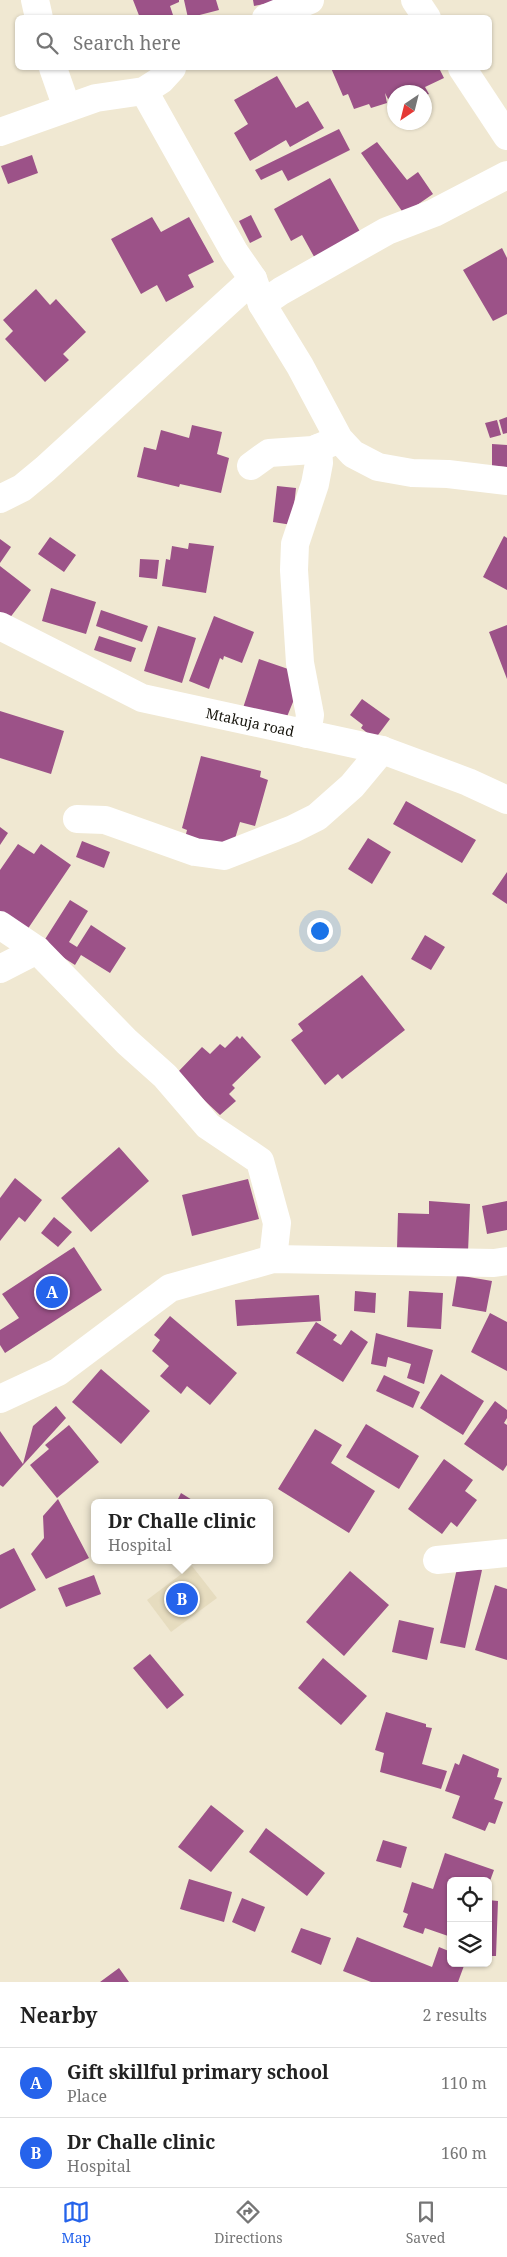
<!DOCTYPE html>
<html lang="en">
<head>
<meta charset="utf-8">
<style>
	:root { --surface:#fff; --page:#f6f6f6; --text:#222; --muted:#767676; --line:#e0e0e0; --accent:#2563eb }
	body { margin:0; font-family:"Noto Serif",serif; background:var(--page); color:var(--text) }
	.controls { position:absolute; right:15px; bottom:15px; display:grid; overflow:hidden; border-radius:8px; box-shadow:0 1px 4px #0004 }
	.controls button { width:45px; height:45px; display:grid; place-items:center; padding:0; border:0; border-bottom:1px solid var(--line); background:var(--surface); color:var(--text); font:25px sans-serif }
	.compass { position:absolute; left:387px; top:85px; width:45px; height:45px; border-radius:50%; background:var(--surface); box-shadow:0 1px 4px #0004; rotate:215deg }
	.you { position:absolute; left:319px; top:930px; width:18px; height:18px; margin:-12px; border:4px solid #fff; border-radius:50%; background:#1a73e8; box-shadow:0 0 0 8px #1a73e833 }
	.badge { display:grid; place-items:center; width:32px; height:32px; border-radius:50%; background:var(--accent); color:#fff; font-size:16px; font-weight:700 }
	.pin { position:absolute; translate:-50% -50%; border:2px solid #fff; box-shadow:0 1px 5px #0006 }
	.popup { position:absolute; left:91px; top:1499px; width:182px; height:65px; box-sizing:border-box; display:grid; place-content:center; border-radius:8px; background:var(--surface); filter:drop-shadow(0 1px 4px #0005); font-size:16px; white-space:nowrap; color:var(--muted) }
	.popup b { font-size:19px; color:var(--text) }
	.popup::after { content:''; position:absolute; left:50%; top:100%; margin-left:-10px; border:10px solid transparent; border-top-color:var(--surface) }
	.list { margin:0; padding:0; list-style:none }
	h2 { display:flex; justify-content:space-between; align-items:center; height:65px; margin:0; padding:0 20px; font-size:21px }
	h2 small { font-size:16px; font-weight:400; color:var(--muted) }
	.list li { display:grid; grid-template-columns:32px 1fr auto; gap:15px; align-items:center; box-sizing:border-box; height:70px; padding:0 20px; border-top:1px solid var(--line) }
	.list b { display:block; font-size:19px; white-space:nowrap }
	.list p { margin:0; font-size:16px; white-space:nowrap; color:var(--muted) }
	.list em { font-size:16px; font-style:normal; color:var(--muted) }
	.icon { flex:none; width:28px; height:28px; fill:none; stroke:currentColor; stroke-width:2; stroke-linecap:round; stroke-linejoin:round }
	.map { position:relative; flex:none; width:507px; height:1982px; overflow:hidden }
	.search { position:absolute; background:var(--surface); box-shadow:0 1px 4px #0004; left:15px; right:15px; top:15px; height:55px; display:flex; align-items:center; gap:12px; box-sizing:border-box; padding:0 18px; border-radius:8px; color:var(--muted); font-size:19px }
	.sheet { height:205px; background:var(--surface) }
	nav { display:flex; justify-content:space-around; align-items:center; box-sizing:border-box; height:70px; border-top:1px solid var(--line); background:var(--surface); font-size:14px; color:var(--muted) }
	nav a { display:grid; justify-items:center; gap:2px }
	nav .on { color:var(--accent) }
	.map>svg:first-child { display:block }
</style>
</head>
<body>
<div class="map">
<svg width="507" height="1982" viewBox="0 0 507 1982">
	<rect width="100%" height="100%" fill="#f0e8d2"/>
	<path fill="#e6dcbf" d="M192,1566L217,1598L171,1632L147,1600Z"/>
	<path fill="#9c5288" d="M133,0H179V2L170,6L174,18H140Z
		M184,0H216L219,10L188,18Z
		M253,0H279V1L254,6Z
		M331,68H439L444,78L425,87L429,94L424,96V92H394V103L391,97L388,99L385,93L387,103L371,108L369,104L354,109L348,94L343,96Z
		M277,76L296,108L308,101L324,128L290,147L286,140L250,161L234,133L248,124L234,100Z
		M339,129L350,150L288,181L282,170L261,180L255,170Z
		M377,142L407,180L418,172L433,194L404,214L361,153Z
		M32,155L38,173L8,184L1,166Z
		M330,178L363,237L317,262L302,235L291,241L274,209Z
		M251,215L262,237L250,243L239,221Z
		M152,217L161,232L189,217L214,262L188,275L194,287L166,302L157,285L141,294L111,239Z
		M502,248L507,258V314L493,321L463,270Z
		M36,289L50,305L56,299L86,332L63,354L69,360L45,382L5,339L13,331L3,320Z
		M507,417V433L503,434L499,420Z
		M497,420L501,435L490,438L485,423Z
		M192,425L222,432L217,454L229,458L221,493L180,484L179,487L137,477L144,447L156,450L161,430L189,438Z
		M492,444L507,445V467L492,466Z
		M277,486L296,488L292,525L273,522Z
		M504,536L507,538V590L483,577Z
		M50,537L76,555L64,572L38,554Z
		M0,539L11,547L0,563Z
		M189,543L214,546L206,593L162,586L166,559L170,560L172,546L188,549Z
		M140,559L159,560L157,579L139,577Z
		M0,566L31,590L9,619L0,612Z
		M51,588L96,602L86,634L42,621Z
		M101,610L148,626L142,642L96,626Z
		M214,616L254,632L242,663L224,656L223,660L220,658L209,689L189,681Z
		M507,625V679L489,632Z
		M158,626L196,638L182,683L144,671Z
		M99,636L136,648L131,662L94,650Z
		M259,659L294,671L302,680L284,724L243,708Z
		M362,699L390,719L375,739L361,728L363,725L350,715Z
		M0,711L64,731L51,774L0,758Z
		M201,756L261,771L260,777L268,780L255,826L240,822L231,852L185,838L187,830L182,828Z
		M406,801L476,840L462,863L393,824Z
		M0,827L8,833L0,845Z
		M368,838L391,852L372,884L348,869Z
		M82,841L110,852L104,868L76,857Z
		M18,844L34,854L41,844L71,865L25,933L0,916V870Z
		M507,872V904L492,894Z
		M70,900L88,911L69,942L77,947L91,925L126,948L110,973L81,955L75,965L42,944Z
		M425,935L445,947L431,970L411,959Z
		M362,975L405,1030L342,1079L338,1074L325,1085L291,1040L303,1031L298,1024Z
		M237,1036L240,1039L242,1036L261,1057L232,1085L235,1088L229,1094L236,1101L220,1115L176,1074L202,1047L210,1054L220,1044L225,1048Z
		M119,1147L149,1181L91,1232L61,1198Z
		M15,1178L42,1200L25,1222L19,1217L0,1241V1198Z
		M248,1179L259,1219L192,1236L182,1195Z
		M429,1201L470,1204L468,1252L397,1249L398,1213L429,1214Z
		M507,1201V1230L487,1234L482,1206Z
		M54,1217L72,1232L58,1247L41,1233Z
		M74,1247L102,1290L5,1353L0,1345V1330L19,1318L2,1294Z
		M457,1275L492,1281L486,1312L452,1306Z
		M355,1291L376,1293L375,1313L354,1311Z
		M409,1291L443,1293L441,1329L407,1327Z
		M319,1295L321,1321L237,1326L235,1300Z
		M490,1313L507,1322V1371L471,1352Z
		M170,1316L237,1373L210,1405L187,1386L181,1394L160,1376L169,1366L152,1351L160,1340L154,1335Z
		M316,1322L337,1335L333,1340L341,1345L351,1330L368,1342L343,1382L296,1353Z
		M376,1333L433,1350L424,1384L407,1378L411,1364L388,1357L386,1367L371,1364Z
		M101,1369L150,1411L121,1444L72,1402Z
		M441,1374L484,1401L463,1435L420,1408Z
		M384,1375L420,1392L413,1408L376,1391Z
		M495,1401L507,1410V1418L504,1423L507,1425V1465L503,1471L464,1444Z
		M56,1406L66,1418L3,1487L0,1485V1431L23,1464L33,1426Z
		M366,1424L419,1456L399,1489L346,1457Z
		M69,1425L99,1462L57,1498L30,1465L49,1449L45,1445Z
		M315,1429L342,1445L331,1463L375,1491L349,1533L278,1489Z
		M444,1459L473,1480L465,1491L477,1500L457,1527L451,1522L442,1534L408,1509Z
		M181,1493L197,1503H176Z
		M58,1499L89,1558L46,1579L31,1554L44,1538L43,1516Z
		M14,1548L36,1590L0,1609V1555Z
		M458,1564L482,1570L465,1648L440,1643Z
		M350,1571L389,1605L344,1656L306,1622Z
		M94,1575L101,1594L66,1607L58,1588Z
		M495,1585L507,1589V1660L475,1650Z
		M399,1620L434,1628L427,1660L392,1652Z
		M150,1654L184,1695L167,1709L133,1668Z
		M323,1658L367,1696L341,1725L298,1688Z
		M386,1712L426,1724V1727L432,1728L422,1764L447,1771L441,1789L380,1772L384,1753L375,1750Z
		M463,1754L499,1769L497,1777L502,1778L494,1799L503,1802L495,1824L489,1822L485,1831L452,1818L460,1796L445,1791L455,1763L459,1765Z
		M211,1805L244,1831L211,1872L178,1847Z
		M266,1828L325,1873L307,1896L249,1852Z
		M383,1840L407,1847L401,1868L376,1861Z
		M445,1853L494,1870L490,1881H451V1937L425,1928L423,1934L403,1927L408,1914L403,1912L412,1882L433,1889Z
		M189,1879L232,1892L224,1922L180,1909Z
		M242,1898L265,1907L255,1932L232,1922Z
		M488,1900L498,1901L496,1956H488Z
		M301,1928L331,1938L321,1965L291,1952Z
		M357,1937L432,1967L439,1947L451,1952V1963H465L458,1982H371L343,1971Z
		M119,1968L129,1982H100Z"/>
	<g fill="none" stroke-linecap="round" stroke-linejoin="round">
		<g stroke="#fff" stroke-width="28">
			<path d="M35,0L39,18"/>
			<path d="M415,0L427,18"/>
			<path d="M266,18L310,0"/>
			<path d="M53,68L67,108"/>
			<path d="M462,68L507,136"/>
			<path d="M144,91L235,253L253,279L262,304L300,366L339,439L353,454L378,467L412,473L448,474L507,481"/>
			<path d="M0,132L96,98L144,91L161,80L172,68"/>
			<path d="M262,304L281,291L387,231L434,213L507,175"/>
			<path d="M251,466L269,453L313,450L335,441"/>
			<path d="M0,499L22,488L45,469L253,279"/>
			<path id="s1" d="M0,626L142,698L382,750L468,782L507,800"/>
			<path d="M307,734L310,715L300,663L294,570L295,544L315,484L319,463L318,448"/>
			<path d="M77,819L105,820L195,852L224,856L293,829L317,817L352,786L382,750"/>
			<path d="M0,925L37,950L127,1042L165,1076L208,1126L260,1161L277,1223L273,1259"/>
			<path d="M0,969L37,950"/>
			<path d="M437,1560L507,1553"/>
		</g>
		<path stroke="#fff" stroke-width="28" d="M0,1399L58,1372L170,1288L273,1259L494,1263L507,1261"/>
	</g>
	<g text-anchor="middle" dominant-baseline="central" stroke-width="5" stroke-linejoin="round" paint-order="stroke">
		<g font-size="14" fill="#15130b" stroke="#fdf6df">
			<text stroke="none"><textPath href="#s1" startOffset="270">Mtakuja road</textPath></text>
		</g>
	</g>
</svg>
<div class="controls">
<button><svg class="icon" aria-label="locate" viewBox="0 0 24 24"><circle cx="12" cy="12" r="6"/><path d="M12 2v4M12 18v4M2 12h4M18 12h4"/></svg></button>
<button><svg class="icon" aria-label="layers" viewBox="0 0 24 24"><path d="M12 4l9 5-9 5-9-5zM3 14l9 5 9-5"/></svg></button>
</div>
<svg class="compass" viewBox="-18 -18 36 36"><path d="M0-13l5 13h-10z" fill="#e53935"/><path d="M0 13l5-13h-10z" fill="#767676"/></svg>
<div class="you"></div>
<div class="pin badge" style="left:52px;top:1292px">A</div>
<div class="pin badge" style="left:182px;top:1599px">B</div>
<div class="popup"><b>Dr Challe clinic</b>Hospital</div>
<div class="search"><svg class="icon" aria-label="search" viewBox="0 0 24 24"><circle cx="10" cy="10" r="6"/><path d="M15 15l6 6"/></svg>Search here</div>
</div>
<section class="sheet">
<h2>Nearby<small>2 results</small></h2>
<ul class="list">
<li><span class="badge">A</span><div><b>Gift skillful primary school</b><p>Place</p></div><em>110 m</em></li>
<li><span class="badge">B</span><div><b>Dr Challe clinic</b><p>Hospital</p></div><em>160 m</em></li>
</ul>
</section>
<nav>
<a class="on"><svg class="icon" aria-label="map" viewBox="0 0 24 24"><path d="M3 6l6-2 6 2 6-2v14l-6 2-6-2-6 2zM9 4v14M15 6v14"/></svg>Map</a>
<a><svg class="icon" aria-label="directions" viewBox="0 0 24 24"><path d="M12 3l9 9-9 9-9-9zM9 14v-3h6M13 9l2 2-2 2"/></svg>Directions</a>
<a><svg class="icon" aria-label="saved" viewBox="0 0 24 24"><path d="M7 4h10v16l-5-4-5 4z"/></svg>Saved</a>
</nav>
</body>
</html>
